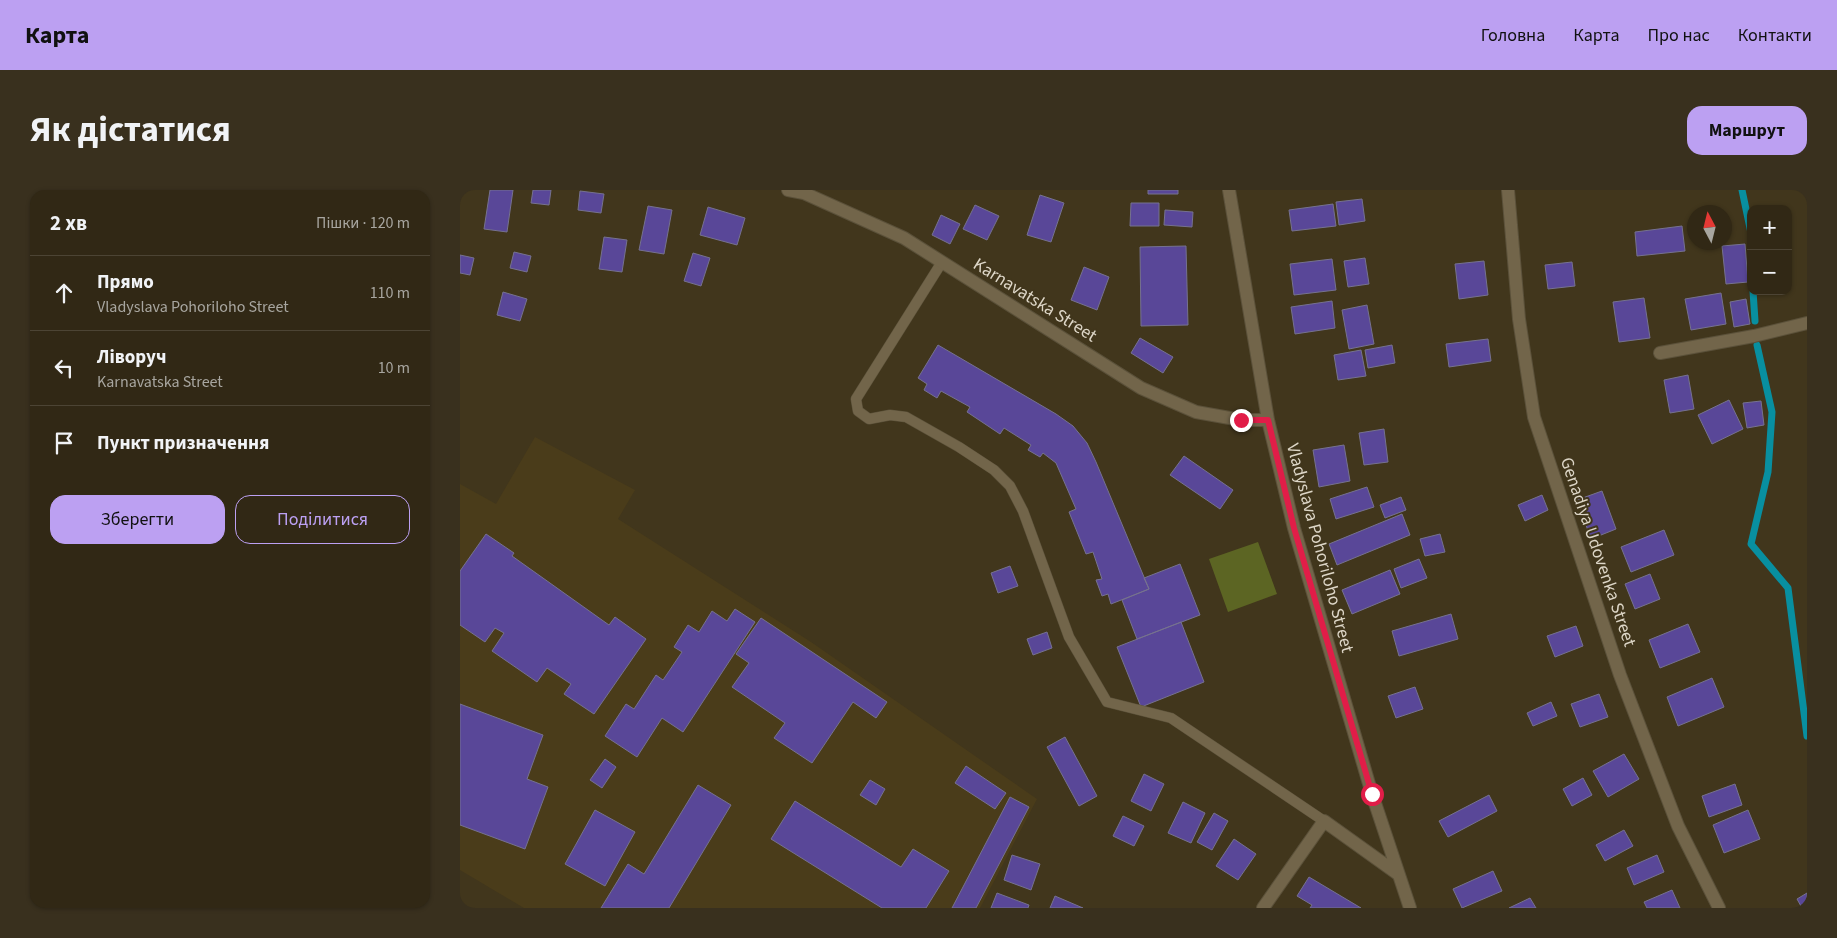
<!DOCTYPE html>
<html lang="uk">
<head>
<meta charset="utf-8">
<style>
	:root { --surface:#312815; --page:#39301e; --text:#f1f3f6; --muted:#a8a6a0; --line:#4c4434; --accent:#bca0f2 }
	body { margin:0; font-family:"Source Sans 3",sans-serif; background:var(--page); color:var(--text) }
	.controls { position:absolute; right:15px; top:15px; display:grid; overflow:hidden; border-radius:10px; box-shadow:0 1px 4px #0004 }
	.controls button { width:45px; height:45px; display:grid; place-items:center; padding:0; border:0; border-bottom:1px solid var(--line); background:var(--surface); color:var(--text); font:25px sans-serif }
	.compass { position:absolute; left:1227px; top:15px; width:45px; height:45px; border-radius:50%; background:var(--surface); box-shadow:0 1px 4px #0004; rotate:353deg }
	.stop { position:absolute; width:15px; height:15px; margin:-11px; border:4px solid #e11d48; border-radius:50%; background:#fff }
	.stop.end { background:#e11d48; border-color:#fff; box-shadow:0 1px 5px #0008 }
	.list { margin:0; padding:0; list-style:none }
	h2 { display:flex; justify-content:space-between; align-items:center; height:65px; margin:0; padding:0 20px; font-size:21px }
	h2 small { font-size:16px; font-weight:400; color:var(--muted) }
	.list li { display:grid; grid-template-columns:32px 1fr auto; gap:15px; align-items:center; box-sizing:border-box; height:75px; padding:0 20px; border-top:1px solid var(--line) }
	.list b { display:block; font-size:19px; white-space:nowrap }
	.list p { margin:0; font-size:16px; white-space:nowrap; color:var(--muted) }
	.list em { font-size:16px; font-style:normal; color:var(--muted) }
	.actions { display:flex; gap:10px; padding:15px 20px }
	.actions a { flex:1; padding:11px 0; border:1px solid var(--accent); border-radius:15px; text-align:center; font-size:18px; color:var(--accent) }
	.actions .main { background:var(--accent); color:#111 }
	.icon { flex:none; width:28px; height:28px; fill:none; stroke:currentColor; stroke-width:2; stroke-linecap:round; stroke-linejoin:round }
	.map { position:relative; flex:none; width:1347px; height:718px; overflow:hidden; border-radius:15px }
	header { display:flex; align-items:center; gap:30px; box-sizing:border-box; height:70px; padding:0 25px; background:var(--accent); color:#111 }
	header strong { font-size:24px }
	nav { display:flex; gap:28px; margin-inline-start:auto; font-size:18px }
	.intro { display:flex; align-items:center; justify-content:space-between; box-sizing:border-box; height:120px; padding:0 30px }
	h1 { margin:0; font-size:35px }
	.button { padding:12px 22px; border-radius:15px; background:var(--accent); color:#111; font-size:18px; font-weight:700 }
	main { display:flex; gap:30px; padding:0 30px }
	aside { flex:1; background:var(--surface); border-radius:15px; box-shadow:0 1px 4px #0004 }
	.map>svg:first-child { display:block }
</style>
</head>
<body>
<header>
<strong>Карта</strong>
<nav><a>Головна</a><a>Карта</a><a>Про нас</a><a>Контакти</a></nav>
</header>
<div class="intro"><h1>Як дістатися</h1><a class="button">Маршрут</a></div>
<main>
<aside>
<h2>2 хв<small>Пішки · 120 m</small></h2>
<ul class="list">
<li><svg class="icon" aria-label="ahead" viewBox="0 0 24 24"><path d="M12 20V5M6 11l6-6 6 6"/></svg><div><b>Прямо</b><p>Vladyslava Pohoriloho Street</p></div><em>110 m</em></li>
<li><svg class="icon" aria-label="left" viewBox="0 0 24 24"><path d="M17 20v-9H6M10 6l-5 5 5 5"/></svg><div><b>Ліворуч</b><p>Karnavatska Street</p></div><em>10 m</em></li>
<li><svg class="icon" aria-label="arrive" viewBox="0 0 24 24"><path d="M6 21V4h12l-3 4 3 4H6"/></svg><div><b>Пункт призначення</b></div></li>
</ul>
<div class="actions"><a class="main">Зберегти</a><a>Поділитися</a></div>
</aside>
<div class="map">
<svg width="1347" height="718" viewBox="0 0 1347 718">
	<rect width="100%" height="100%" fill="#41361c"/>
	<path fill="#4a3c1a" d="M75,247L175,300L158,329L351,452L577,609L520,718H64L0,680V294L36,314Z"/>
	<path fill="#5c6523" d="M798,352L817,404L768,422L749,369Z"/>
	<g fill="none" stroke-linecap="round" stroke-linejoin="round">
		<path stroke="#088fa0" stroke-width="7" d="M1282,0L1291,43
			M1293,101L1295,131
			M1297,155L1312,222L1308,282L1291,354L1328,398L1347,546"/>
	</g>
	<path fill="#594798" stroke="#76728f" d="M30,0H53L47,42L24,39Z
		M73,0H91L89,15L71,13Z
		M688,0H718V4H688Z
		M120,1L144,4L141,23L118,20Z
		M580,5L604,13L591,52L567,45Z
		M902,9L905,31L879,35L876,12Z
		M671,13H699V36H670Z
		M873,14L876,36L832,41L829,20Z
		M515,15L539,26L527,50L503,39Z
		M188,16L212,20L204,64L179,60Z
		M248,17L285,28L277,55L240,45Z
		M705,20L733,22L732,37L704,35Z
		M481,25L500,34L490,54L472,45Z
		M1222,36L1225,61L1177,66L1175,42Z
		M144,47L167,50L162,82L139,79Z
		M1285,54L1288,92L1266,94L1262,56Z
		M726,56L728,135L681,136L680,57Z
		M54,62L71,66L67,82L50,78Z
		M233,63L250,68L241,96L224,91Z
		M0,65L14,68L10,85L0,83Z
		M905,68L909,94L888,97L884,71Z
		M872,69L876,100L834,105L830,74Z
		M1024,71L1028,105L999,109L995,74Z
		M1112,72L1115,96L1088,99L1085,75Z
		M624,77L649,87L637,120L611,110Z
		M43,102L67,109L60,131L37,125Z
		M1261,103L1266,134L1231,140L1225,109Z
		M1184,108L1190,148L1159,152L1153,112Z
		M1286,109L1290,134L1274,137L1270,112Z
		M872,111L875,138L835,144L831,117Z
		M907,115L914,154L889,159L882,120Z
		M680,148L713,167L703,183L671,163Z
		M1028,149L1031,171L989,177L986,154Z
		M478,155L596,224L613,236L627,253L636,272L689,399L651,414L648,404L642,406L636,390L642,389L633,362L626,364L609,322L616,319L596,273L583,263L580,267L568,260L571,255L544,238L540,244L507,222L510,217L481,201L477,208L464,200L467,194L458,188Z
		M932,155L935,173L908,178L905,160Z
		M901,160L906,186L878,190L874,165Z
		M1228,185L1234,219L1210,223L1204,190Z
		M1269,210L1283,239L1252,254L1238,225Z
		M1301,211L1304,235L1287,238L1283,213Z
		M924,239L928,272L904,275L899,243Z
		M884,255L890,291L859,297L853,260Z
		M724,266L773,300L760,319L710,285Z
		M907,297L914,317L876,329L870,309Z
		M1142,301L1156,339L1131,349L1117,310Z
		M1082,305L1088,320L1065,331L1058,315Z
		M941,307L946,320L925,328L920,315Z
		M942,324L950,345L877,375L869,354Z
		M1204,340L1214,365L1171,382L1161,357Z
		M26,344L54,363L52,366L149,435L155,427L186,449L134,524L104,504L111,494L87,478L77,492L32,461L44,443L35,438L25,452L0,435V381Z
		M980,344L985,362L965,366L960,349Z
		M959,369L967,388L941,398L934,379Z
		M720,374L740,425L677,449L662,410L689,399L684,388Z
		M550,376L558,396L538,403L531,383Z
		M930,380L940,404L892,424L882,400Z
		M1190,384L1200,409L1175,419L1165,394Z
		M275,419L295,432L223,542L202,528L177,567L145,546L166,514L174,519L196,485L203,490L222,462L214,457L228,435L239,442L252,421L267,431Z
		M991,424L998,449L939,466L932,441Z
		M301,428L427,512L416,528L393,512L352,573L314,548L325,533L272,497L289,473L276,464Z
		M721,432L744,492L681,517L657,457Z
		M1228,434L1240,462L1200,478L1189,450Z
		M1116,436L1123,456L1095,467L1087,446Z
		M587,442L592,458L573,465L567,449Z
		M1252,488L1264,517L1218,536L1207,507Z
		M955,497L963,519L936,528L928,506Z
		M1139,504L1148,527L1120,537L1111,514Z
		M1091,512L1097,526L1073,536L1067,523Z
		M0,514L83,545L67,589L88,597L65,659L0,635Z
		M605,547L637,606L619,616L587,557Z
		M1164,564L1179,589L1148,607L1133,581Z
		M145,569L156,577L142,598L130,590Z
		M506,576L546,603L535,619L495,593Z
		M684,584L704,594L691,621L671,611Z
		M1123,588L1132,605L1112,616L1103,599Z
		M410,590L425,599L416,615L400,605Z
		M1275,594L1282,615L1249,627L1242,606Z
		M238,595L271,615L209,718H141L168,674L184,684Z
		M1029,605L1037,621L988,647L979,631Z
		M550,607L569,617L516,718H492Z
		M335,611L441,677L453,659L489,681L466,718H422L311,649Z
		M723,612L745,623L731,653L708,643Z
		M135,620L175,642L145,696L105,674Z
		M1288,620L1300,649L1264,663L1253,635Z
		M754,623L768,631L752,660L737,652Z
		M663,626L684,636L674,656L653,646Z
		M1164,640L1173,656L1145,671L1136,655Z
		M774,649L796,664L778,690L756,676Z
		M552,665L580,674L571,700L544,690Z
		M1197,665L1204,682L1174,695L1167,678Z
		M1033,681L1042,701L1002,718L993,699Z
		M849,687L901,718H850L852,715L837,706Z
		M1212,700L1220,718H1187L1184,712Z
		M537,703L569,715L568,718H531Z
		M1347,703V718H1342L1337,709Z
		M595,706L623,718H590Z
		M1070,708L1076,718H1049Z"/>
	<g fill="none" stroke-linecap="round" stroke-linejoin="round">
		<defs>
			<path id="lane" d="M482,72L396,209L398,221L409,229L430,225L446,227L499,257L534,280L550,296L563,321L609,447L647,512L711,528L864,631"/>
			<path id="street" d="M328,0L344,3L444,48L681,198L736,222L781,230H808
				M769,0L808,230L834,338L912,604L950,718
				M1048,0L1059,129L1074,227L1160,485L1218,636L1259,718
				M1200,163L1294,146L1347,133
				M803,718L864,631L938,684"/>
		</defs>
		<use href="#lane" stroke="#5b513a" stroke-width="11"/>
		<use href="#street" stroke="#5b513a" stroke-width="14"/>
		<use href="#lane" stroke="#72654a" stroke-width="10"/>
		<use href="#street" stroke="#72654a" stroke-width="12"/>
	</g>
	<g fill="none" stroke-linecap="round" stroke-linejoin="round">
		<path stroke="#e11d48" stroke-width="6" d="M781,230H808L834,338L912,604"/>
	</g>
	<g text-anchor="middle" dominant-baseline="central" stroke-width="4" stroke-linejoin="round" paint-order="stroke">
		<g font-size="18" fill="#ddd6c7" stroke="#41361c">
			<text transform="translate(575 110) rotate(32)">Karnavatska Street</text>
			<text transform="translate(860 358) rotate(75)">Vladyslava Pohoriloho Street</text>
			<text transform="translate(1138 362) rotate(71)">Genadiya Udovenka Street</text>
		</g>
	</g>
</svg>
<div class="controls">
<button>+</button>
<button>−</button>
</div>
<svg class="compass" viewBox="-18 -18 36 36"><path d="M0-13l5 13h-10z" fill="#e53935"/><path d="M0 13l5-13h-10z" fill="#a8a6a0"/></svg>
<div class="stop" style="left:912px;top:604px"></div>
<div class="stop end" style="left:781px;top:230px"></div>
</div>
</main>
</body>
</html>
